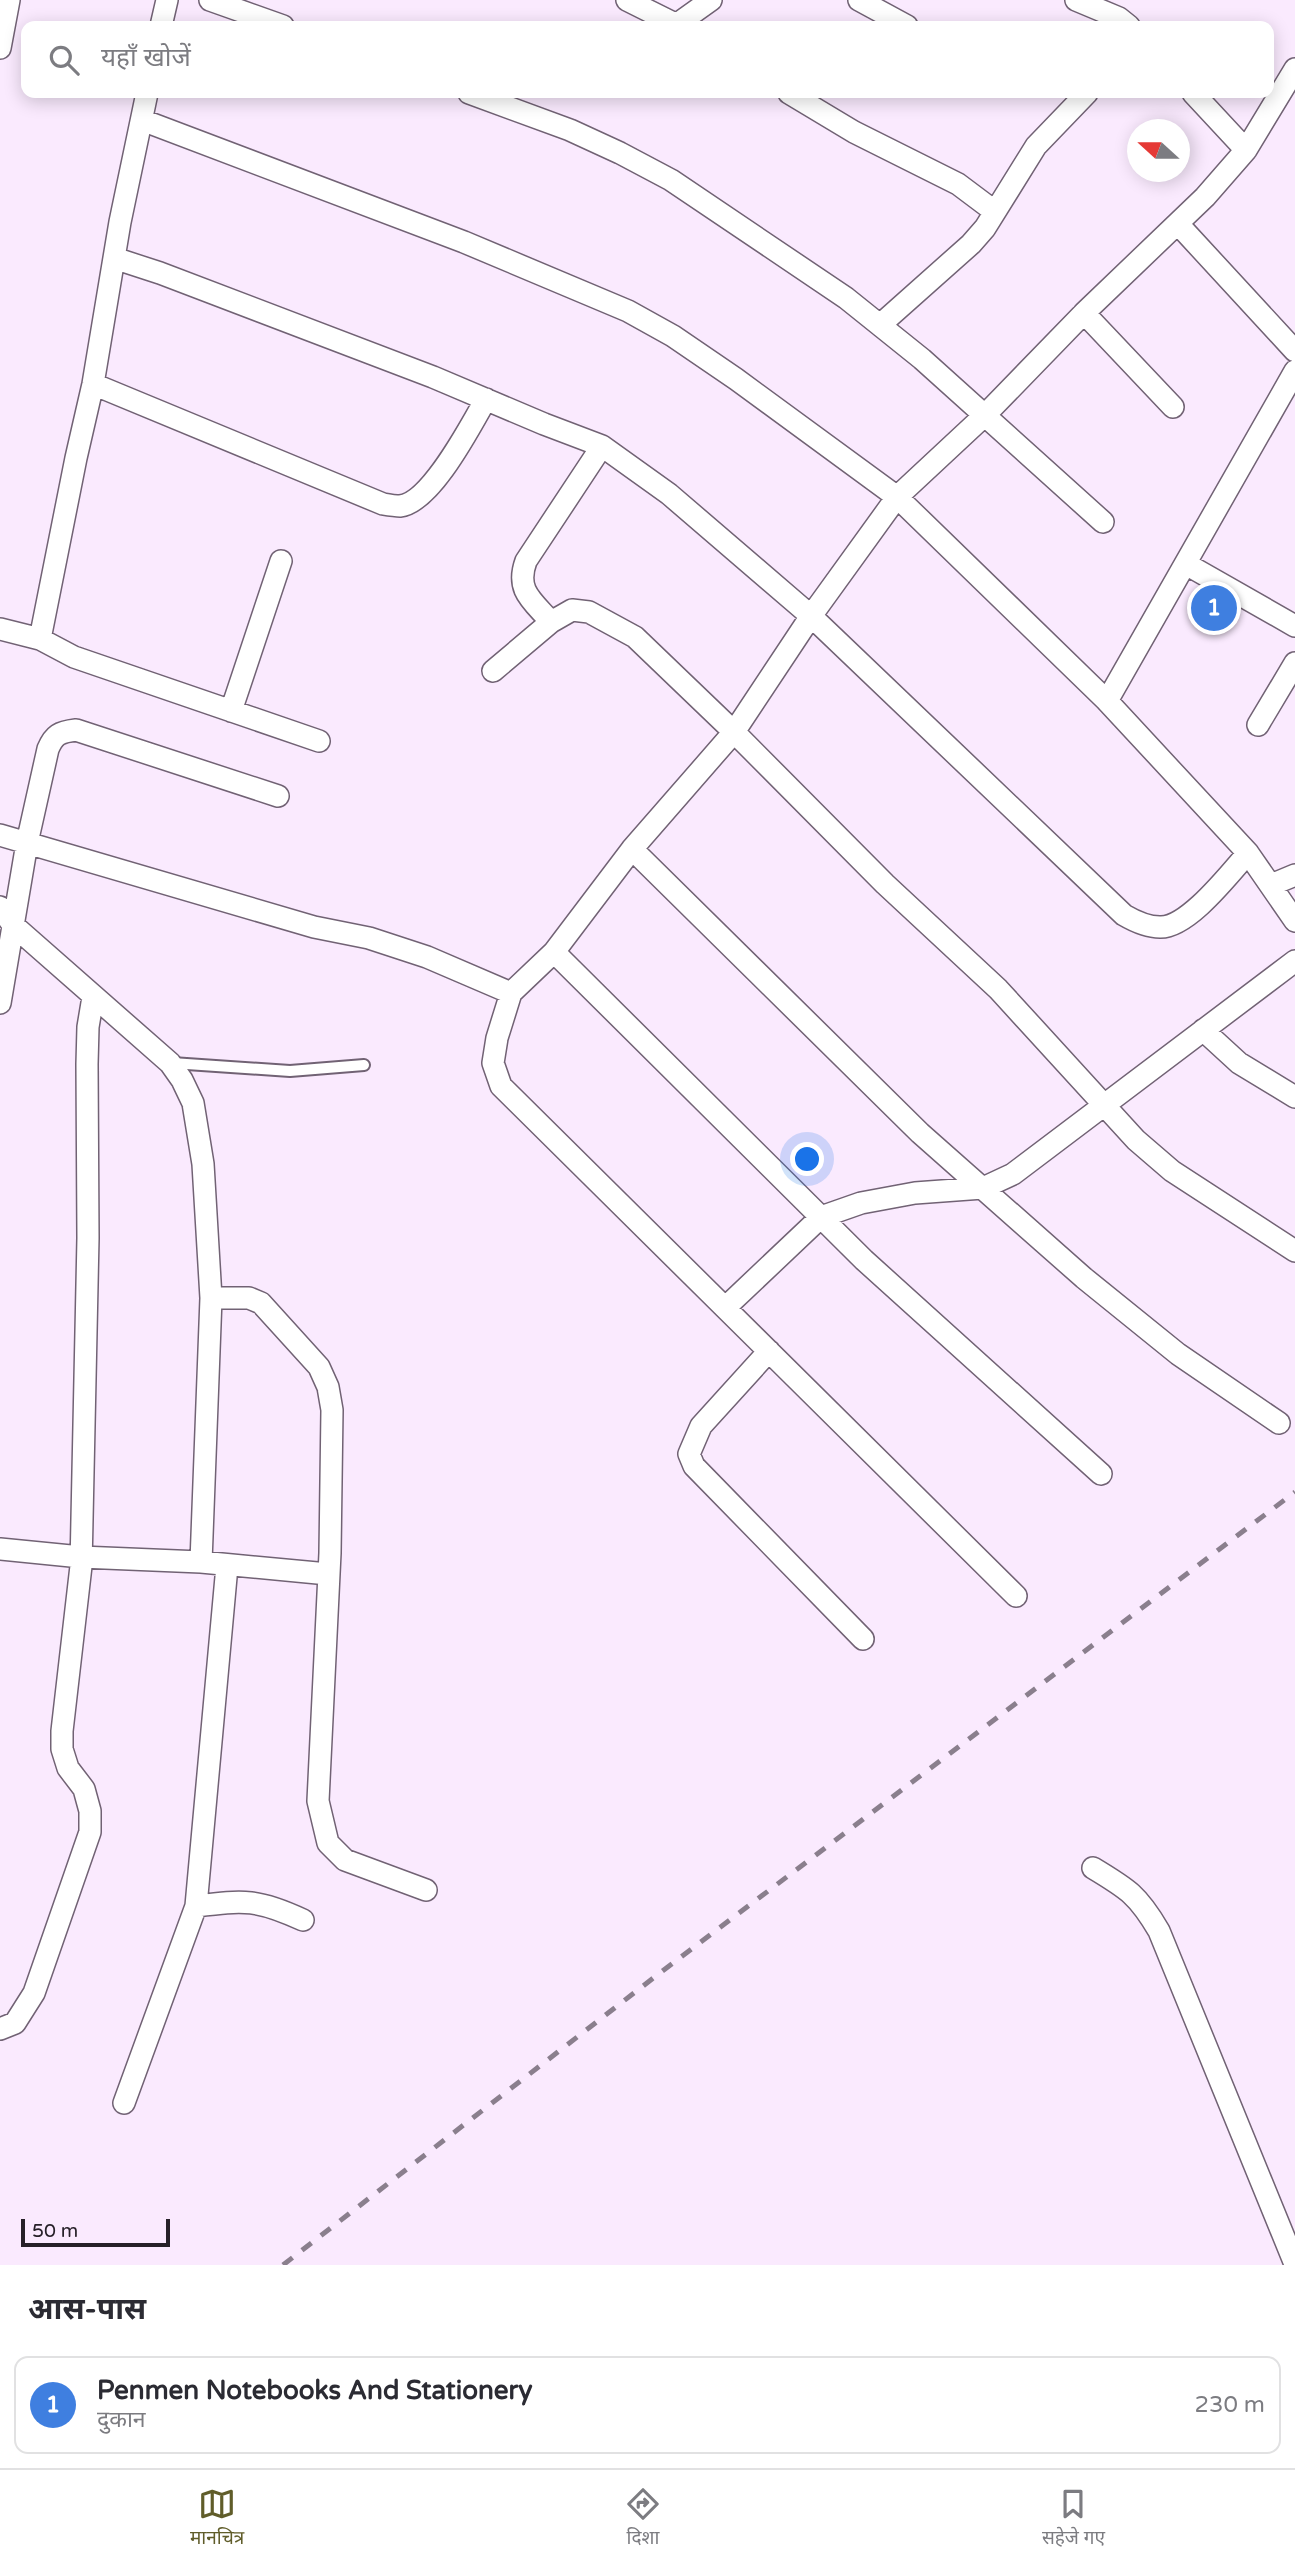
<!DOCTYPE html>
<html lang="hi">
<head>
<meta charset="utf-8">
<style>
	:root { --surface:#fff; --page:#f2f2f3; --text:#2b2b33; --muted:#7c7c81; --line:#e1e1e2; --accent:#605d2a }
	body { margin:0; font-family:"Varela Round","Noto Sans Devanagari",sans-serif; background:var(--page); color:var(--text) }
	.compass { position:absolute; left:1127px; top:119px; width:63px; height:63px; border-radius:50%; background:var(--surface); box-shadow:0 4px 18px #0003; rotate:291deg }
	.scale { position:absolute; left:21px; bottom:18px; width:149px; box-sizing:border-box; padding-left:7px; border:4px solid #262028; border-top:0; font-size:19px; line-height:24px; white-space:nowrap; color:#262028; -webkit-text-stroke:5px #faeafe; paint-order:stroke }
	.you { position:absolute; left:808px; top:1160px; width:24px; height:24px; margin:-18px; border:5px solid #fff; border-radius:50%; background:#1a73e8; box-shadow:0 0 0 10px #1a73e833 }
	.badge { display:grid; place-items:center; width:46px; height:46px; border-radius:50%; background:var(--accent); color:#fff; font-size:23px; font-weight:700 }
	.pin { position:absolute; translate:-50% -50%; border:4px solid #fff; box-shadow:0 2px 7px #0006 }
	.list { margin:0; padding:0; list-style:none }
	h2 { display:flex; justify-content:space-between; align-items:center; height:91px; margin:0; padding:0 28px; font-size:30px }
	h2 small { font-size:23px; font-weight:400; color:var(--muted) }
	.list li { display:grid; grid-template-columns:46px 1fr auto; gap:21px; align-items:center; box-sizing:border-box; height:98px; margin:0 14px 14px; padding:0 14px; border:2px solid var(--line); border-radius:14px }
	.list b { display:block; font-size:26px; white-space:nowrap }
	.list p { margin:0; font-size:23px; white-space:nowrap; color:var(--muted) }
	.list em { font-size:23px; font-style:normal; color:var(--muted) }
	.icon { flex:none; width:38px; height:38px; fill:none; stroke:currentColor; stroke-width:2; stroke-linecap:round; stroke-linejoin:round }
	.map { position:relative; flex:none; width:1295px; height:2265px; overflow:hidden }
	.search { position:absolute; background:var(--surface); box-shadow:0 4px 18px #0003; left:21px; right:21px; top:21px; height:77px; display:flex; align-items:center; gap:18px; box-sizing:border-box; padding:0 24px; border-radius:14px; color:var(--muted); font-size:26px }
	.sheet { height:203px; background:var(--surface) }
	nav { display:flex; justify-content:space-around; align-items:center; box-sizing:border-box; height:98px; border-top:2px solid var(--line); background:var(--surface); font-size:19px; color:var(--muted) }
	nav a { display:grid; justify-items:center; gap:4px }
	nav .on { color:var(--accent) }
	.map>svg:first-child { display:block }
</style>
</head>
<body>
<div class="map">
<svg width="1295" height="2265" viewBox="0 0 1295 2265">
	<rect width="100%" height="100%" fill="#faeafe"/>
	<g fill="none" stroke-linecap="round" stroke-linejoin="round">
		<defs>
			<path id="service" d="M172,1063L290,1071L364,1065"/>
			<path id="minor" d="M210,0L283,26
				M627,0L679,26
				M859,0L907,26
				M1076,0L1119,18L1129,26
				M676,25L711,0
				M161,26L167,0
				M0,48L9,0
				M469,93L570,130L620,153L671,180L846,298L922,359L1103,522
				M789,93L854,132L958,184L994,211
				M1193,93L1246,150
				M142,120L464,242L628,311L673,336L736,379L897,497L1107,701L1248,853L1295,921
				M1178,224L1295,351
				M114,258L160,273L433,377L544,424L602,446L669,494L811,616L1124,915C1136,922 1147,927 1160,927C1188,928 1230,873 1248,853
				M1084,313L1173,407
				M880,325L971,244L985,228L1036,146L1087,93
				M93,384L383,504C389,505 395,506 400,506C431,503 471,425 486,399
				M1186,564L1295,626
				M551,622C533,601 515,591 526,561L602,446
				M0,629L40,639L74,657L319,741
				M40,639L76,458L93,384L120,222L147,93
				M493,671L551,622L572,610L589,612L635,637L734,732L885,884L998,989L1136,1140L1172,1171L1295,1251
				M1107,701L1295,371
				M231,711L281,561
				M1258,725L1295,663
				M0,835L314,927L369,938L427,957L511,993L554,952L632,849L734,732L811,616L897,497L985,415L1084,313L1205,197L1246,150L1295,69
				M632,849L920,1133L1084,1278L1178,1354L1279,1423
				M1271,885L1295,875
				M0,907L13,925L170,1063L182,1080L193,1103L203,1164L211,1298L201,1562
				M554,952L864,1260L1101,1474
				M511,993L497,1038L493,1063L501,1086L1016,1596
				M0,1003L27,843L48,749C54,735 59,732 76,730L278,796
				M1203,1030L1239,1063L1295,1097
				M211,1298H249L261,1303L319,1367L328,1387L332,1410L330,1553L318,1801L328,1843L345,1860L426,1890
				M726,1307L821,1217L861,1203L915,1193L983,1188L1013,1174L1295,961
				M769,1351L701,1426L689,1454L694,1466L863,1639
				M0,1549L81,1557L201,1562L328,1574
				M1093,1868C1128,1889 1138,1895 1159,1931L1295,2264
				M196,1906C245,1900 258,1899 303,1920
				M0,2029L15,2023L34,1993L90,1832V1811L84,1789L68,1768L62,1749V1731L81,1566L88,1238L87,1064L88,1027L93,997
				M124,2103L196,1906L227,1566"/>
		</defs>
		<use href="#service" stroke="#716274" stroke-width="14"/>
		<use href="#minor" stroke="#716274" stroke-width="24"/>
		<use href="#service" stroke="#fff" stroke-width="10"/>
		<use href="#minor" stroke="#fff" stroke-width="21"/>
		<path stroke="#8a7f8d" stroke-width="5" stroke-dasharray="12 12" stroke-linecap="butt" d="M283,2265L652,1979L1295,1492"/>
	</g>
</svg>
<svg class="compass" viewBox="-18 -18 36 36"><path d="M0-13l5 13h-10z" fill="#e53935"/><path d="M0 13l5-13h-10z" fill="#7c7c81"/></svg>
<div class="scale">50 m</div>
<div class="you"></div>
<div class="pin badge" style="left:1214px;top:608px;background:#3f7fe0">1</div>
<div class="search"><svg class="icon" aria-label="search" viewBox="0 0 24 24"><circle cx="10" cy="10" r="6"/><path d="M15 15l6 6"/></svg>यहाँ खोजें</div>
</div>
<section class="sheet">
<h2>आस-पास<small></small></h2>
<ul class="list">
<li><span class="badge" style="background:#3f7fe0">1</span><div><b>Penmen Notebooks And Stationery</b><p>दुकान</p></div><em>230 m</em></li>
</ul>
</section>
<nav>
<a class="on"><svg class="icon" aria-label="map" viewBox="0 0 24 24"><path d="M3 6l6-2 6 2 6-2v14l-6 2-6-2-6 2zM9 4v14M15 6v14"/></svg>मानचित्र</a>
<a><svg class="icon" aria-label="directions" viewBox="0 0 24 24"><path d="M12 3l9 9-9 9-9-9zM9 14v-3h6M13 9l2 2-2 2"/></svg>दिशा</a>
<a><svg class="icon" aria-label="saved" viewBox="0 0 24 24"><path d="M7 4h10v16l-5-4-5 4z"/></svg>सहेजे गए</a>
</nav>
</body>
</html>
